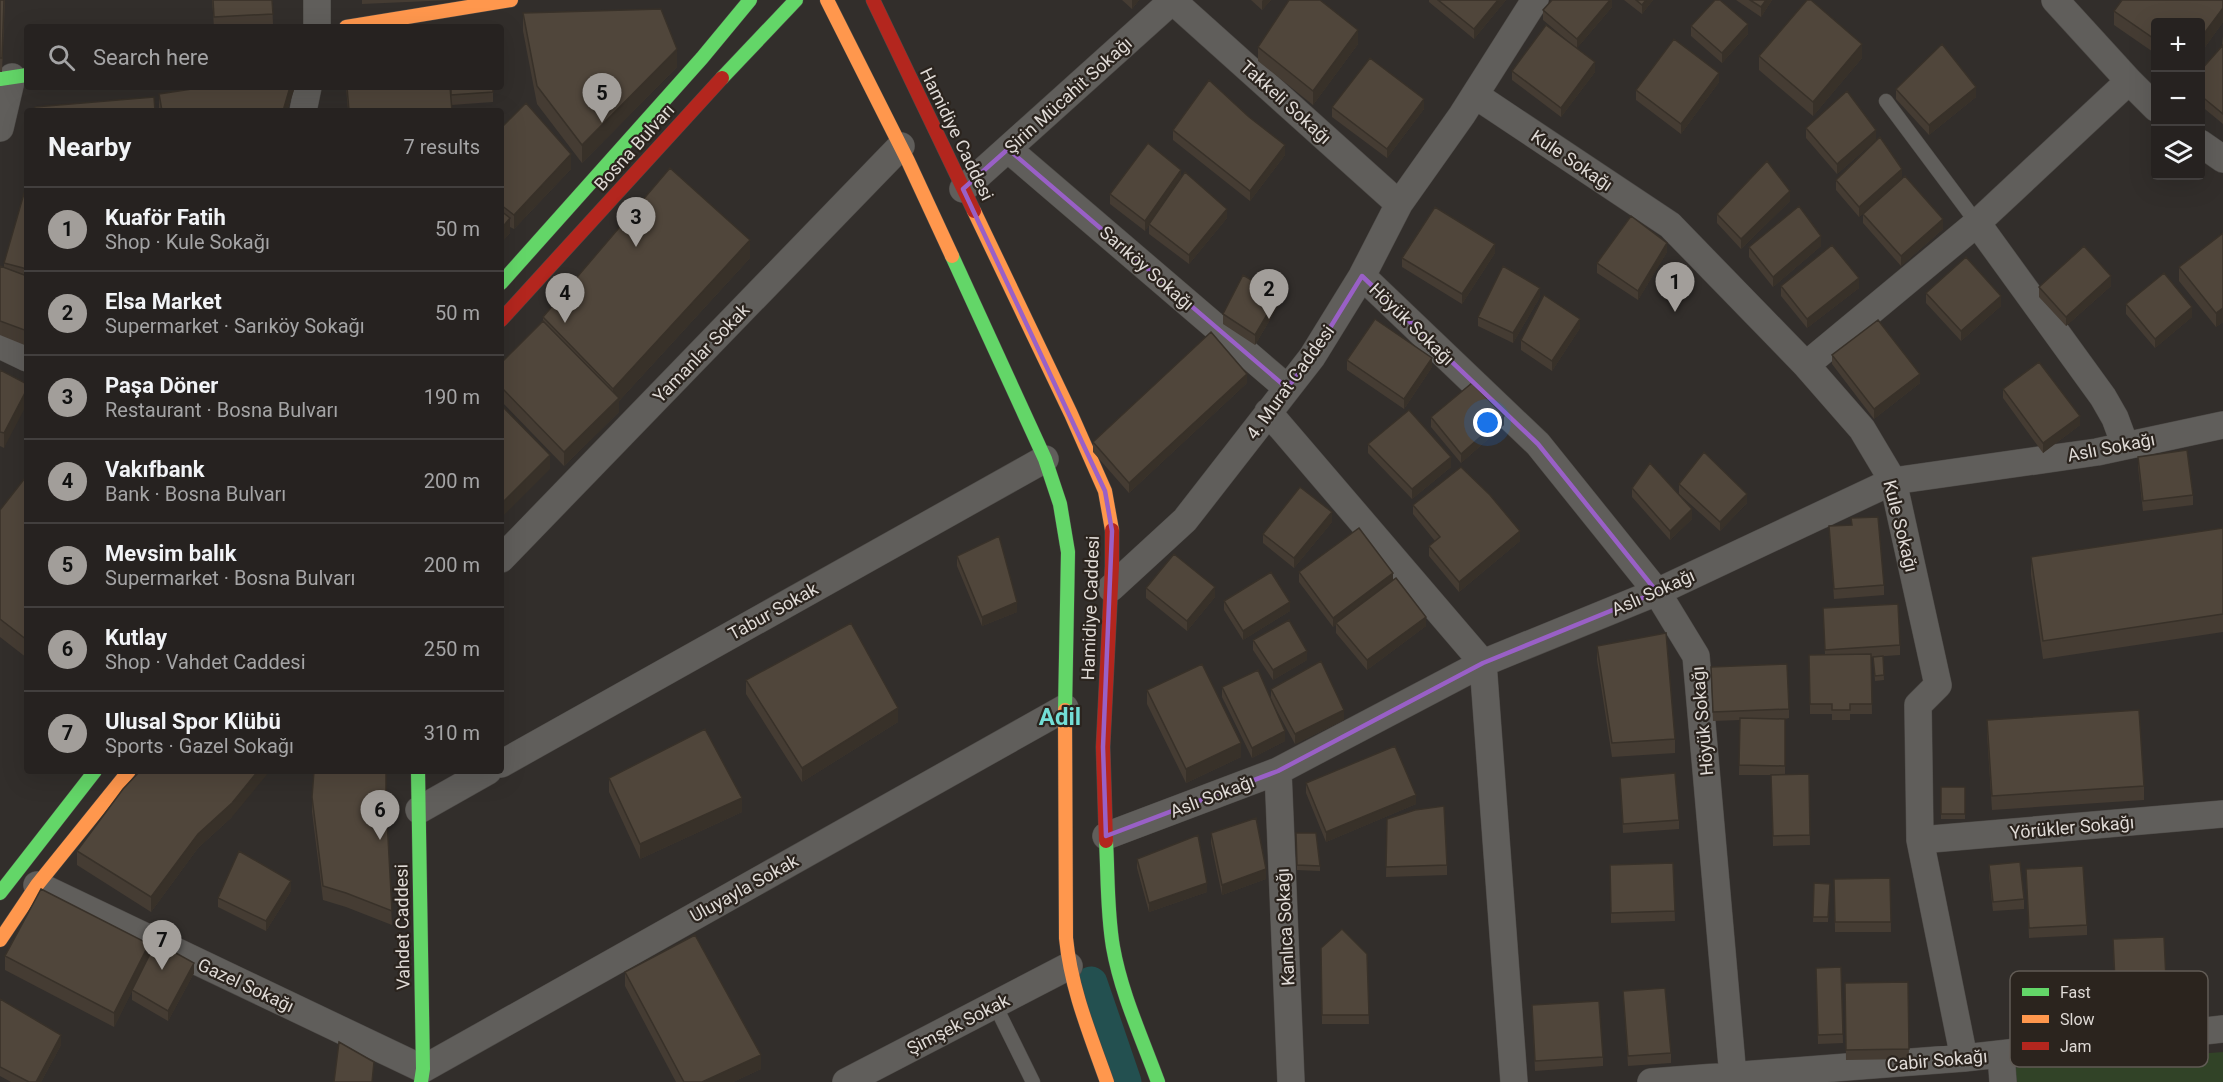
<!DOCTYPE html>
<html lang="en">
<head>
<meta charset="utf-8">
<style>
	:root { --surface:#262220; --page:#322f2d; --text:#f1f3f6; --muted:#a4a4a5; --line:#423f3e; --accent:#a29e9a }
	body { margin:0; font-family:Roboto,sans-serif; background:var(--page); color:var(--text) }
	.controls { position:absolute; right:18px; top:18px; display:grid; overflow:hidden; border-radius:6px; box-shadow:0 6px 24px #0002 }
	.controls button { width:54px; height:54px; display:grid; place-items:center; padding:0; border:0; border-bottom:2px solid var(--line); background:var(--surface); color:var(--text); font:30px sans-serif }
	.you { position:absolute; left:1488px; top:423px; width:21px; height:21px; margin:-15px; border:4px solid #fff; border-radius:50%; background:#1a73e8; box-shadow:0 0 0 9px #1a73e833 }
	.badge { display:grid; place-items:center; width:39px; height:39px; border-radius:50%; background:var(--accent); color:#111; font-size:20px; font-weight:700 }
	.pin { position:absolute; translate:-50% -50px; filter:drop-shadow(0 2px 3px #0008) }
	.pin::after { content:''; position:absolute; top:32px; width:21px; height:18px; background:inherit; clip-path:polygon(0 0,100% 0,50% 100%) }
	.list { margin:0; padding:0; list-style:none }
	h2 { display:flex; justify-content:space-between; align-items:center; height:78px; margin:0; padding:0 24px; font-size:26px }
	h2 small { font-size:20px; font-weight:400; color:var(--muted) }
	.list li { display:grid; grid-template-columns:39px 1fr auto; gap:18px; align-items:center; box-sizing:border-box; height:84px; padding:0 24px; border-top:2px solid var(--line) }
	.list b { display:block; font-size:22px; white-space:nowrap }
	.list p { margin:0; font-size:20px; white-space:nowrap; color:var(--muted) }
	.list em { font-size:20px; font-style:normal; color:var(--muted) }
	.icon { flex:none; width:33px; height:33px; fill:none; stroke:currentColor; stroke-width:2; stroke-linecap:round; stroke-linejoin:round }
	.map { position:relative; flex:none; width:2223px; height:1082px; overflow:hidden }
	.search { position:absolute; background:var(--surface); box-shadow:0 6px 24px #0002; left:24px; top:24px; width:480px; height:66px; display:flex; align-items:center; gap:15px; box-sizing:border-box; padding:0 21px; border-radius:6px; color:var(--muted); font-size:22px }
	.panel { position:absolute; background:var(--surface); box-shadow:0 6px 24px #0002; left:24px; top:108px; width:480px; height:666px; border-radius:6px }
	.map>svg:first-child { display:block }
</style>
</head>
<body>
<div class="map">
<svg width="2223" height="1082" viewBox="0 0 2223 1082">
	<rect width="100%" height="100%" fill="#322e2b"/>
	<path fill="#314327" d="M2223,1052V1082H2010L2009,1068Z"/>
	<g fill="none" stroke-linecap="round" stroke-linejoin="round">
		<path stroke="#235050" stroke-width="33" d="M1091,983L1125,1082"/>
		<defs>
			<path id="lane" d="M1886,101L1977,223
				M995,1005L1033,1082"/>
			<path id="street" d="M2055,0L2129,81L2156,108
				M1173,1L1399,204
				M317,27V0
				M1475,95L1670,225L1806,365L1862,429L1893,481L1938,685L1918,705L1920,840L1964,1058
				M303,111L308,87
				M0,128L12,77
				M2200,143L2223,159
				M1008,149L1287,388
				M963,189L1173,0
				M1977,223L2103,397L2115,418L2125,445
				M1362,276L1538,444L1657,592L1696,656L1733,1077
				M0,345L27,358
				M1806,365L1977,223L2129,81
				M1268,412L1483,663L1514,1082
				M501,559L901,146
				M1111,588L1185,520L1312,357L1362,276L1399,204L1462,115L1535,0
				M501,764L1045,459
				M1278,771L1291,1082
				M419,810L488,771
				M1106,836L1278,771L1483,663L1657,592L1893,481L2097,452L2223,425
				M1920,840L2223,814
				M37,885L423,1069L1065,708
				M2001,1054L2003,1082
				M846,1082L1069,966
				M1651,1082L1964,1058L2223,1029"/>
			<path id="fast" d="M722,78L796,0
				M0,79L27,75
				M952,256L1045,459L1060,504L1068,552L1065,710
				M501,283L702,58L750,0
				M418,771L423,1069L421,1082
				M1106,841C1108,876 1107,912 1113,947C1121,993 1142,1038 1158,1082
				M0,893L95,771"/>
			<path id="slow" d="M827,0L908,161L952,256
				M346,27L511,0
				M974,211L1071,414L1105,491L1112,530
				M1065,710L1066,938C1071,989 1090,1034 1107,1082
				M0,940L37,885L129,771"/>
			<path id="jam" d="M873,0L974,211
				M501,320L722,78
				M1106,841L1103,747L1112,566V530"/>
		</defs>
		<use href="#lane" stroke="#4d4a47" stroke-width="15"/>
		<use href="#street" stroke="#4d4a47" stroke-width="28"/>
		<use href="#fast" stroke="#4d4a47" stroke-width="15"/>
		<use href="#slow" stroke="#4d4a47" stroke-width="15"/>
		<use href="#jam" stroke="#4d4a47" stroke-width="15"/>
		<use href="#lane" stroke="#605e5b" stroke-width="14"/>
		<use href="#street" stroke="#605e5b" stroke-width="27"/>
		<use href="#fast" stroke="#63d668" stroke-width="14"/>
		<use href="#slow" stroke="#ff974d" stroke-width="14"/>
		<use href="#jam" stroke="#b3261e" stroke-width="14"/>
	</g>
	<path fill="#453c33" d="M0,0H5L2,72H0Z
		M212,0H272L273,24L214,27Z
		M362,0H452L362,4Z
		M1122,0H1139L1132,9Z
		M1251,0H1271L1262,10Z
		M1429,0H1506L1474,39L1429,2Z
		M1612,0V7L1577,48L1595,72L1561,117L1512,80V71L1574,46L1543,20V10Z
		M1624,0H1653L1642,14Z
		M1736,0H1772L1761,17Z
		M2223,0V22L2200,54V22H2156V54L2114,25V11Z
		M523,13L677,67L582,163L537,104L523,31Z
		M1691,26L1748,34L1722,63L1691,36Z
		M2223,36V124L2200,105V71L2222,46Z
		M1358,44L1313,105L1258,61V47Z
		M1759,56L1862,58L1813,116L1759,70Z
		M1719,82L1681,134L1636,100V90Z
		M295,87L287,111H159V94Z
		M346,87H493V102L451,105L452,111H348Z
		M1896,89L1976,97L1929,135L1896,99Z
		M1332,107L1424,109L1387,158L1332,117Z
		M501,128L571,169L514,229L510,227V233L501,243Z
		M1806,128L1876,140L1837,174L1806,138Z
		M1173,130L1285,155L1250,201L1173,140Z
		M1181,178L1227,218L1189,264L1149,234V225L1145,231L1110,204V194Z
		M1902,178L1859,217L1836,190V180Z
		M27,191V346L0,335V266L4,268V263Z
		M1790,201L1741,249L1717,223V214Z
		M1863,214L1943,229L1901,266L1863,223Z
		M2223,233V322L2216,327L2179,281V267Z
		M1821,246L1773,287L1749,257V247Z
		M1667,252L1638,300L1597,273V263Z
		M1495,253L1462,304L1402,267V258Z
		M750,258L619,401V412L564,466L501,401V363L543,321V317Z
		M1781,286L1859,288L1807,328L1781,296Z
		M2111,286L2066,326L2039,297V287Z
		M1926,293L2001,306L1961,341L1926,303Z
		M1540,297L1513,343L1478,326V317Z
		M2126,304L2192,317L2155,348L2126,314Z
		M1278,306L1255,345L1223,324V314Z
		M1580,328L1552,371L1521,350V340Z
		M1832,355L1920,383L1874,419L1832,364Z
		M1347,360L1432,367L1404,409L1347,370Z
		M0,370L27,384L4,448L0,446Z
		M1247,383L1129,493L1093,452V442Z
		M2003,389L2080,425L2043,453L2003,398Z
		M1431,417L1504,425L1461,463L1431,427Z
		M1368,444L1451,467L1412,499L1368,453Z
		M2138,457L2193,495V505L2143,511L2138,467Z
		M27,480V658L0,637V510Z
		M1679,484L1747,503L1720,531L1679,494Z
		M1632,488L1692,519L1670,540L1632,497Z
		M1413,505L1520,541L1459,592L1429,556V546L1435,541L1413,514Z
		M1332,522L1294,568L1263,543V534Z
		M1829,526L1884,585V595L1834,599Z
		M2223,528V632L2043,659L2031,575V557Z
		M957,556L1017,612L982,626L957,566Z
		M1299,572L1393,580L1426,626L1367,670L1336,633V625L1333,627L1299,582Z
		M1146,588L1215,597L1187,631L1146,598Z
		M1224,601L1290,611L1243,640L1224,610Z
		M1823,608L1900,645V655L1871,657L1872,714H1850V720H1832V714H1810L1809,655H1825Z
		M1253,640L1307,660L1273,680L1253,650Z
		M1597,646L1675,739V753L1612,757L1597,660Z
		M1883,656L1884,680L1875,681L1873,657Z
		M1711,677L1789,709V718L1784,719H1785V775L1809,774L1810,845L1773,846L1771,775H1739L1740,720L1713,721Z
		M746,680L898,722L802,782L746,694Z
		M1222,687L1271,699V689L1344,720L1295,744L1271,700L1285,741L1252,758L1222,697Z
		M1147,690L1241,757L1186,783L1147,704Z
		M1987,720L2144,786V800L1992,810L1987,734Z
		M609,778L742,812L640,859L609,792Z
		M1620,778L1679,820V829L1623,833Z
		M1306,783L1416,804L1326,842L1306,793Z
		M1941,787H1965V819H1941Z
		M312,797L386,801L392,925L346,907L323,900L312,812Z
		M232,817L198,848L151,912L77,865V851Z
		M1387,819L1447,865V875L1386,877Z
		M1211,833L1266,879L1222,895L1211,843Z
		M1296,833L1320,866V871L1297,870Z
		M1137,859L1207,892L1149,912L1137,868Z
		M1673,863L1675,921L1611,923L1610,865Z
		M1989,865L2024,899V909L1993,911L1989,875Z
		M2026,869L2087,925V935L2029,938Z
		M1890,878L1891,932H1835L1834,879Z
		M1814,883L1830,884L1828,922H1813Z
		M291,891L266,931L218,907V898Z
		M1321,948L1367,954L1369,1024H1322Z
		M2113,948L2167,1000V1009L2116,1011Z
		M5,956L149,957L194,973L168,1021L132,1000V991L114,1027L5,970Z
		M1841,967L1843,1043L1818,1044L1816,968Z
		M625,972L761,1069L733,1082H676L625,986Z
		M1908,982L1909,1059L1846,1060L1845,983Z
		M1623,991L1671,1053V1063L1628,1066Z
		M0,999L61,1045L41,1082H11L0,1076Z
		M1532,1005L1603,1057V1066L1535,1071Z"/>
	<path fill="#383129" d="M1132,0H1139L1132,9Z
		M1263,0H1271L1262,10V1Z
		M1498,0H1506L1474,39V29Z
		M1610,0H1612V7L1577,48V39Z
		M1646,0H1653L1642,14V5Z
		M1766,0H1772L1761,17V7Z
		M2223,8V22L2200,54V39Z
		M1748,24V34L1722,63V53Z
		M1358,30V44L1313,105V91Z
		M1862,44V58L1813,116V102Z
		M677,49V67L582,163V145Z
		M1595,62V72L1561,117V108Z
		M1719,73V82L1681,134V124Z
		M290,87H295L287,111H283Z
		M1976,87V97L1929,135V125Z
		M1424,99V109L1387,158V149Z
		M1876,130V140L1837,174V164Z
		M1285,145V155L1250,201V191Z
		M571,154V169L514,229V215Z
		M1902,169V178L1859,217V207Z
		M1181,170V179L1145,231V221Z
		M1790,191V201L1741,249V239Z
		M1227,209V218L1189,264V255Z
		M510,218V233L501,243V229Z
		M1943,219V229L1901,266V256Z
		M1821,236V246L1773,287V277Z
		M750,240V258L619,401V412L564,466V452L613,404V389Z
		M1667,243V252L1638,300V291Z
		M1495,244V253L1462,304V294Z
		M2111,276V286L2066,326V317Z
		M1859,278V288L1807,328V319Z
		M1540,288V297L1513,343V333Z
		M1278,296V306L1255,345V335Z
		M2001,296V306L1961,341V331Z
		M2192,307V317L2155,348V339Z
		M2223,308V322L2216,327V313Z
		M1580,319V328L1552,371V361Z
		M1432,358V367L1404,409V399Z
		M1247,374V383L1129,493V483Z
		M1920,374V383L1874,419V409Z
		M27,389V404L4,448V433Z
		M1504,416V425L1461,463V454Z
		M2080,416V425L2043,453V443Z
		M550,455V469L501,518V504Z
		M1451,457V467L1412,499V489Z
		M1747,494V503L1720,531V522Z
		M1692,509V519L1670,540V531Z
		M1332,512V522L1294,568V558Z
		M1520,531V541L1459,592V582Z
		M1393,573V582L1336,623V625L1333,627V618Z
		M1215,587V597L1187,631V621Z
		M1017,602V612L982,626V617Z
		M1290,602V611L1243,640V631Z
		M1426,617V626L1367,670V660Z
		M1307,651V660L1273,680V670Z
		M898,708V722L802,782V768Z
		M1344,710V720L1295,744V734Z
		M1285,731V741L1252,758V748Z
		M1241,743V757L1186,783V769Z
		M258,771H270L232,817L198,848L151,912V897L198,834Z
		M1416,795V804L1326,842V832Z
		M742,798V812L640,859V844Z
		M1266,869V879L1222,895V885Z
		M291,881V891L266,931V921Z
		M1207,883V892L1149,912V903Z
		M149,944V958L114,1027V1013Z
		M194,963V973L168,1021V1011Z
		M61,1035V1045L41,1082H36Z
		M761,1055V1069L733,1082H702Z"/>
	<path fill="#50463b" stroke="#383129" stroke-width="1.5" d="M0,0H4L2,58H0Z
		M213,0H272L273,14L214,17Z
		M1289,0H1320L1358,30L1313,91L1258,47Z
		M1438,0H1498L1474,29Z
		M1552,0H1610L1577,39L1543,10Z
		M1636,0H1646L1642,5Z
		M1715,0H1720L1748,24L1722,53L1691,26Z
		M1750,0H1766L1761,7Z
		M1807,0H1811L1862,44L1813,102L1759,56Z
		M2122,0H2223V8L2200,39V22H2156V40L2114,11Z
		M661,9L677,49L582,145L537,86L523,13Z
		M1546,25L1595,62L1561,108L1512,71Z
		M1674,39L1719,73L1681,124L1636,90Z
		M1942,44L1976,87L1929,125L1896,89Z
		M2223,45V114L2200,95V71Z
		M1370,58L1424,99L1387,149L1332,107Z
		M1209,80L1249,117L1285,145L1250,191L1173,130Z
		M205,87H290L283,111H162L159,94Z
		M347,87H450L452,111H349Z
		M451,87H493V92L451,95Z
		M1847,91L1876,130L1837,164L1806,128Z
		M154,97L155,111H34L35,107Z
		M526,103L571,154L514,215L501,205V128Z
		M1880,137L1902,169L1859,207L1836,180Z
		M1148,143L1181,170L1145,221L1110,194Z
		M1767,161L1790,191L1741,239L1717,214Z
		M670,168L750,240L613,389L543,317Z
		M1185,172L1227,209L1189,255L1149,224Z
		M1905,176L1943,219L1901,256L1863,214Z
		M25,190L27,191V269L4,263Z
		M1799,206L1821,236L1773,277L1749,247Z
		M1435,207L1495,244L1462,294L1402,258Z
		M501,211L510,218L501,229Z
		M1631,216L1667,243L1638,291L1597,263Z
		M2223,233V308L2216,313L2179,267Z
		M1832,245L1859,278L1807,319L1781,286Z
		M2084,246L2111,276L2066,317L2039,287Z
		M1966,257L2001,296L1961,331L1926,293Z
		M0,266L27,276V331L0,321Z
		M1503,266L1540,288L1513,333L1478,317Z
		M2164,273L2192,307L2155,339L2126,304Z
		M1243,275L1278,296L1255,335L1223,314Z
		M1544,295L1580,319L1552,361L1521,340Z
		M1375,319L1432,358L1404,399L1347,360Z
		M1878,320L1920,374L1874,409L1832,355Z
		M543,321L619,398L564,452L501,387V363Z
		M1211,332L1247,374L1129,483L1093,442Z
		M2039,362L2080,416L2043,443L2003,389Z
		M0,370L27,384V389L4,433L0,432Z
		M1472,383L1504,416L1461,454L1431,417Z
		M501,405L550,455L501,504Z
		M1409,410L1451,457L1412,489L1368,444Z
		M2187,450L2193,495L2143,501L2138,457Z
		M1704,452L1747,494L1720,522L1679,484Z
		M1650,463L1692,509L1670,531L1632,488Z
		M1461,467L1490,495L1520,531L1459,582L1429,546L1440,537L1413,505Z
		M25,478L27,480V640L0,619V510Z
		M1300,487L1332,512L1294,558L1263,534Z
		M1878,517L1884,585L1834,589L1829,526L1852,525L1851,518Z
		M1359,528L1393,573L1333,618L1299,572Z
		M2223,528V614L2043,641L2031,557Z
		M999,536L1017,602L982,617L957,556Z
		M1174,554L1215,587L1187,621L1146,588Z
		M1271,572L1290,602L1243,631L1224,601Z
		M1396,578L1426,617L1367,660L1336,623Z
		M1898,604L1900,645L1825,650L1823,608Z
		M1289,620L1307,651L1273,670L1253,640Z
		M851,623L898,708L802,768L746,680Z
		M1666,633L1675,739L1612,743L1597,646Z
		M1871,654L1872,704H1850V710H1832V704H1810L1809,655Z
		M1883,656L1884,675L1875,676L1873,657Z
		M1321,661L1344,710L1295,734L1271,689Z
		M1202,664L1241,743L1186,769L1147,690Z
		M1787,664L1789,709L1713,712L1711,667Z
		M1258,670L1285,731L1252,748L1222,687Z
		M2139,710L2144,786L1992,796L1987,720Z
		M1740,718L1785,719V766L1739,765Z
		M705,729L742,798L640,844L609,778Z
		M1395,746L1416,795L1326,832L1306,783Z
		M140,771H258L232,803L198,834L151,897L77,851L123,789Z
		M314,771H386V801L392,911L346,893L323,886L312,797Z
		M1675,773L1679,820L1623,824L1620,778Z
		M1809,774L1810,835L1773,836L1771,775Z
		M1941,787H1965V814H1941Z
		M1444,806L1447,865L1386,867L1387,819L1415,810Z
		M1256,818L1266,869L1222,885L1211,833Z
		M1296,833H1316L1320,866L1297,865Z
		M1198,835L1207,883L1149,903L1137,859Z
		M239,851L291,881L266,921L218,898Z
		M2020,862L2024,899L1993,902L1989,865Z
		M1673,863L1675,911L1611,913L1610,865Z
		M2083,866L2087,925L2029,928L2026,869Z
		M1890,878L1891,922H1835L1834,879Z
		M1814,883L1830,884L1828,917H1813Z
		M41,889L149,944L114,1013L5,956Z
		M1342,929L1367,954L1369,1015H1322L1321,948Z
		M695,935L761,1055L702,1082H684L625,972Z
		M2164,937L2167,1000L2116,1002L2113,939Z
		M156,942L194,963L168,1011L132,990Z
		M1841,967L1843,1034L1818,1035L1816,968Z
		M1908,982L1909,1049L1846,1050L1845,983Z
		M1665,988L1671,1053L1628,1056L1623,991Z
		M0,999L61,1035L36,1082H29L0,1067Z
		M1599,1001L1603,1057L1535,1061L1532,1005Z
		M339,1042L374,1062L372,1082H334Z"/>
	<path fill="none" stroke="#9960c6" stroke-width="4.5" stroke-linejoin="round" d="M1008,149L1287,388L1312,357L1362,276L1538,444L1657,592L1483,663L1278,771L1106,836L1103,747L1112,531L1105,491L963,189Z"/>
	<g text-anchor="middle" dominant-baseline="central" stroke-width="4.5" stroke-linejoin="round" paint-order="stroke">
		<g font-size="18" fill="#dfdad6" stroke="#2b241e">
			<text transform="translate(1068 95) rotate(-42)">Şirin Mücahit Sokağı</text>
			<text transform="translate(1286 102) rotate(42)">Takkeli Sokağı</text>
			<text transform="translate(957 134) rotate(64)">Hamidiye Caddesi</text>
			<text transform="translate(634 147) rotate(-48)">Bosna Bulvarı</text>
			<text transform="translate(1572 160) rotate(34)">Kule Sokağı</text>
			<text transform="translate(1147 268) rotate(41)">Sarıköy Sokağı</text>
			<text transform="translate(1412 324) rotate(44)">Höyük Sokağı</text>
			<text transform="translate(701 353) rotate(-46)">Yamanlar Sokak</text>
			<text transform="translate(1290 382) rotate(-54)">4. Murat Caddesi</text>
			<text transform="translate(2111 447) rotate(-11)">Aslı Sokağı</text>
			<text transform="translate(1901 526) rotate(76)">Kule Sokağı</text>
			<text transform="translate(1653 592) rotate(-24)">Aslı Sokağı</text>
			<text transform="translate(1090 608) rotate(-88)">Hamidiye Caddesi</text>
			<text transform="translate(773 611) rotate(-29)">Tabur Sokak</text>
			<text transform="translate(1702 721) rotate(-95)">Höyük Sokağı</text>
			<text transform="translate(1212 796) rotate(-21)">Aslı Sokağı</text>
			<text transform="translate(2072 827) rotate(-5)">Yörükler Sokağı</text>
			<text transform="translate(744 888) rotate(-29)">Uluyayla Sokak</text>
			<text transform="translate(402 927) rotate(-91)">Vahdet Caddesi</text>
			<text transform="translate(1285 927) rotate(-93)">Kanlıca Sokağı</text>
			<text transform="translate(246 985) rotate(25)">Gazel Sokağı</text>
			<text transform="translate(958 1024) rotate(-27)">Şimşek Sokak</text>
			<text transform="translate(1937 1060) rotate(-5)">Cabir Sokağı</text>
		</g>
		<g font-size="24" font-weight="bold" fill="#73ded6" stroke="#2b241e">
			<text x="1060" y="717">Adil</text>
		</g>
	</g>
	<rect x="2010" y="971" width="198" height="96" rx="9" fill="#2b241e" stroke="#615b55" stroke-width="1.5"/>
	<rect x="2022" y="988" width="27" height="8" fill="#63d668"/>
	<rect x="2022" y="1015" width="27" height="8" fill="#ff974d"/>
	<rect x="2022" y="1042" width="27" height="8" fill="#b3261e"/>
	<g font-size="16" fill="#dfdad6">
		<text x="2060" y="998">Fast</text>
		<text x="2060" y="1025">Slow</text>
		<text x="2060" y="1052">Jam</text>
	</g>
</svg>
<div class="controls">
<button>+</button>
<button>−</button>
<button><svg class="icon" aria-label="layers" viewBox="0 0 24 24"><path d="M12 4l9 5-9 5-9-5zM3 14l9 5 9-5"/></svg></button>
</div>
<div class="you"></div>
<div class="pin badge" style="left:1675px;top:312px">1</div>
<div class="pin badge" style="left:1269px;top:319px">2</div>
<div class="pin badge" style="left:636px;top:247px">3</div>
<div class="pin badge" style="left:565px;top:323px">4</div>
<div class="pin badge" style="left:602px;top:123px">5</div>
<div class="pin badge" style="left:380px;top:840px">6</div>
<div class="pin badge" style="left:162px;top:970px">7</div>
<div class="search"><svg class="icon" aria-label="search" viewBox="0 0 24 24"><circle cx="10" cy="10" r="6"/><path d="M15 15l6 6"/></svg>Search here</div>
<section class="panel">
<h2>Nearby<small>7 results</small></h2>
<ul class="list">
<li><span class="badge">1</span><div><b>Kuaför Fatih</b><p>Shop · Kule Sokağı</p></div><em>50 m</em></li>
<li><span class="badge">2</span><div><b>Elsa Market</b><p>Supermarket · Sarıköy Sokağı</p></div><em>50 m</em></li>
<li><span class="badge">3</span><div><b>Paşa Döner</b><p>Restaurant · Bosna Bulvarı</p></div><em>190 m</em></li>
<li><span class="badge">4</span><div><b>Vakıfbank</b><p>Bank · Bosna Bulvarı</p></div><em>200 m</em></li>
<li><span class="badge">5</span><div><b>Mevsim balık</b><p>Supermarket · Bosna Bulvarı</p></div><em>200 m</em></li>
<li><span class="badge">6</span><div><b>Kutlay</b><p>Shop · Vahdet Caddesi</p></div><em>250 m</em></li>
<li><span class="badge">7</span><div><b>Ulusal Spor Klübü</b><p>Sports · Gazel Sokağı</p></div><em>310 m</em></li>
</ul>
</section>
</div>
</body>
</html>
